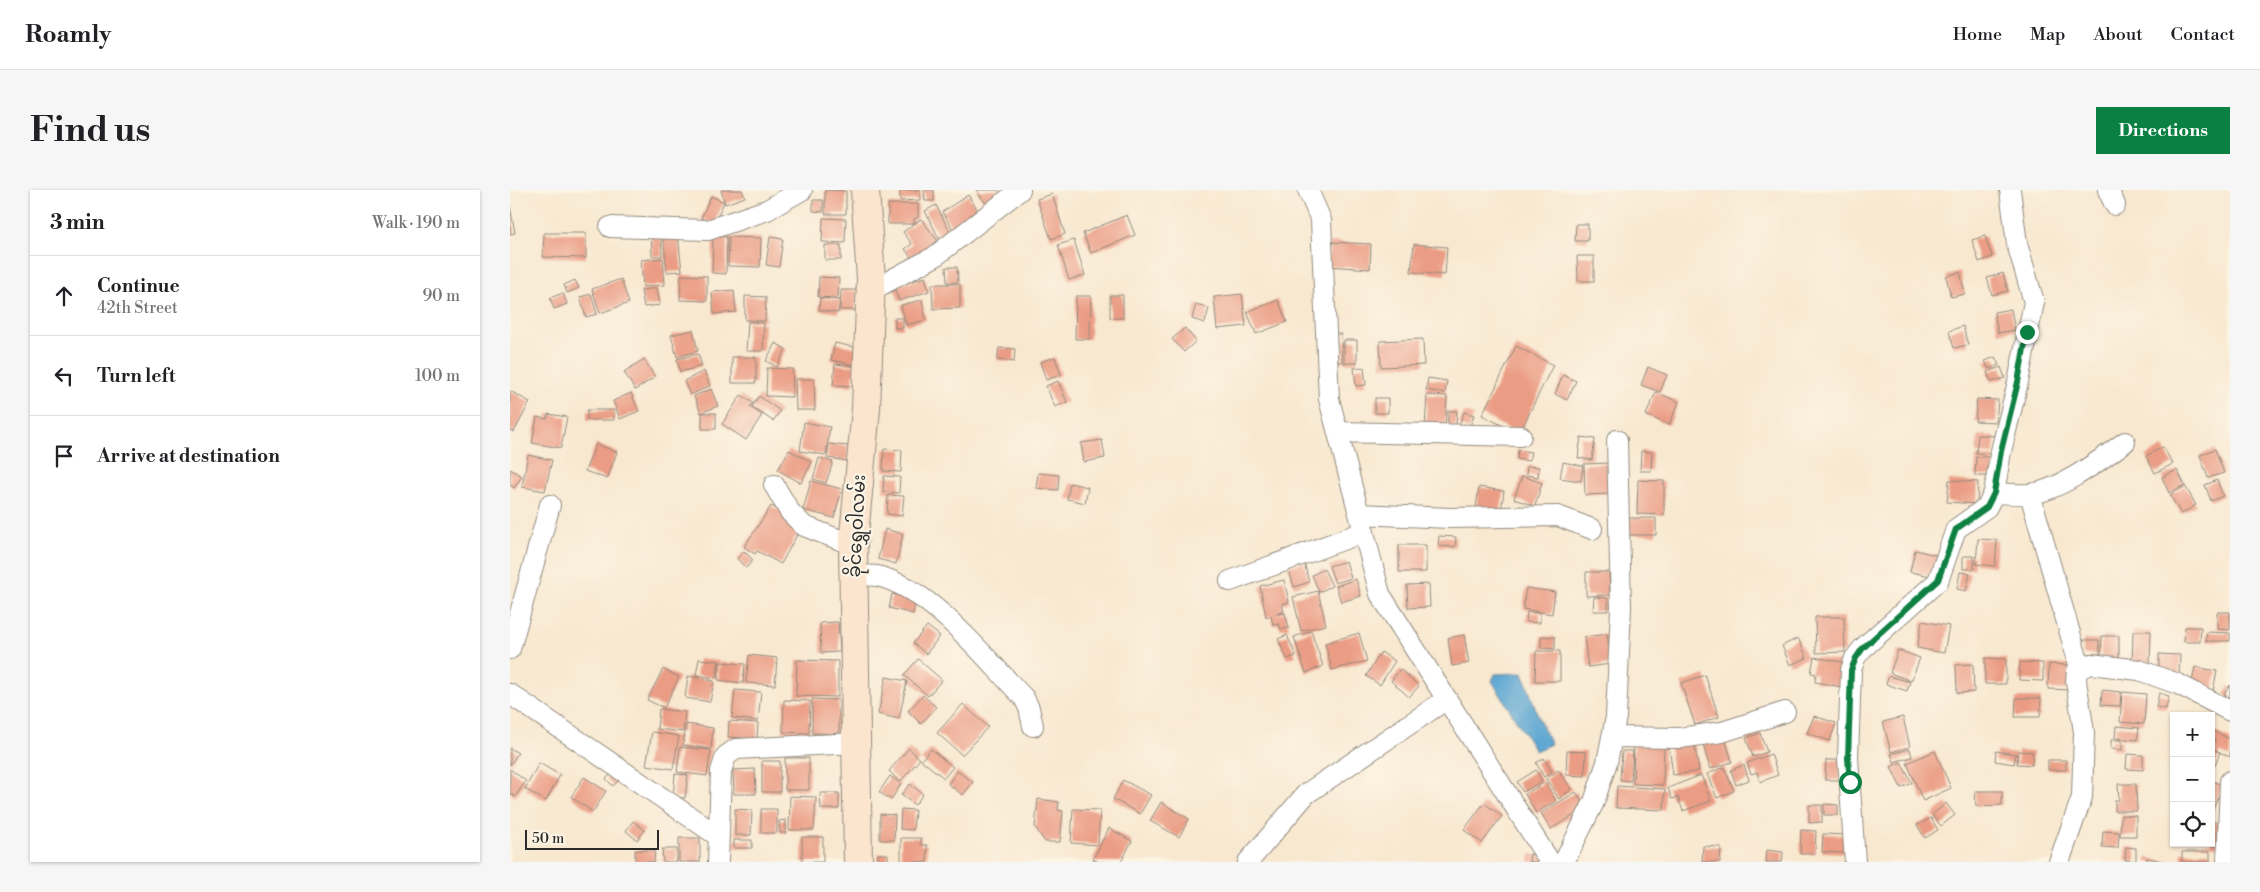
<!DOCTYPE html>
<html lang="en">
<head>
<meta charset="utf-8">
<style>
	:root { --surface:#fff; --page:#f6f6f6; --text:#202124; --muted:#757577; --line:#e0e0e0; --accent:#0b8043 }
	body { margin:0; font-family:"Libre Bodoni","Noto Sans Myanmar",serif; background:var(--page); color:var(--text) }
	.controls { position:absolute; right:15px; bottom:15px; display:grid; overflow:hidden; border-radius:0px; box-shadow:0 1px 4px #0004 }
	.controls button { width:45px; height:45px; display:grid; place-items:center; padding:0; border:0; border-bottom:1px solid var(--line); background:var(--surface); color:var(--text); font:25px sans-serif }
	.scale { position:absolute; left:15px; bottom:12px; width:134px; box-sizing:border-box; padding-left:5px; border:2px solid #2b2b2b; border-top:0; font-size:14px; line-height:18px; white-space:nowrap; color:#2b2b2b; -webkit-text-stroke:4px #fcf5e5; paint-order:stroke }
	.stop { position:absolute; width:15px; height:15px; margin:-11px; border:4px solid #0b8043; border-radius:50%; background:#fff }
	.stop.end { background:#0b8043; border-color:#fff; box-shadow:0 1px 5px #0008 }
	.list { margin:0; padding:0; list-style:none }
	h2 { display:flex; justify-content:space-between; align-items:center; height:65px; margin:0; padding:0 20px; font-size:21px }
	h2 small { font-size:16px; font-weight:400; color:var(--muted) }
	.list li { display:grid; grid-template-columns:32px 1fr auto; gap:15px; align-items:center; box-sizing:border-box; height:80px; padding:0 20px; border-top:1px solid var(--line) }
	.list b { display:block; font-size:19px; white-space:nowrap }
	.list p { margin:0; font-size:16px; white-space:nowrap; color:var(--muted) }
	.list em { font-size:16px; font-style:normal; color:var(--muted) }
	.icon { flex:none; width:28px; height:28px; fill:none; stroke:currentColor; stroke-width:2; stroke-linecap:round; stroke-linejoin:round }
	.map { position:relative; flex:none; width:1720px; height:672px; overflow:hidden; border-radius:0px }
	header { display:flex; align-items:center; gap:30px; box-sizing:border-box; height:70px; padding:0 25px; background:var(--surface); border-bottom:1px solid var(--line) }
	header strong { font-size:24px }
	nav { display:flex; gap:28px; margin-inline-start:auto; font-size:18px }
	.intro { display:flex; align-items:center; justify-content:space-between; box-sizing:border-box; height:120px; padding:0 30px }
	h1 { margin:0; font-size:35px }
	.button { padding:12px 22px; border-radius:0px; background:var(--accent); color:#fff; font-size:18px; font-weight:700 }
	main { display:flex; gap:30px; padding:0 30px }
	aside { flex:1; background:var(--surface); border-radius:0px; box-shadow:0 1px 4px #0004 }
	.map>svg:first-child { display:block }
</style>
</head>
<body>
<header>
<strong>Roamly</strong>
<nav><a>Home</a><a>Map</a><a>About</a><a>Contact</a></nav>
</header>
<div class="intro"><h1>Find us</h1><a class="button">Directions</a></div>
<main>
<aside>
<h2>3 min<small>Walk · 190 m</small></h2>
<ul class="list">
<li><svg class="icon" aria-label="ahead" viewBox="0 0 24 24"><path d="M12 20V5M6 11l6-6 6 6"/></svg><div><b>Continue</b><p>42th Street</p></div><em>90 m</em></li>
<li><svg class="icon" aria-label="left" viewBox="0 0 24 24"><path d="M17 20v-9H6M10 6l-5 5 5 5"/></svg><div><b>Turn left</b></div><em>100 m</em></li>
<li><svg class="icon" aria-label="arrive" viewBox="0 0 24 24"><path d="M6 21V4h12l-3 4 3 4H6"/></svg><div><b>Arrive at destination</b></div></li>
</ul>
</aside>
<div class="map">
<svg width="1720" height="672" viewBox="0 0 1720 672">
	<rect width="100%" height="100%" fill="#fcf5e5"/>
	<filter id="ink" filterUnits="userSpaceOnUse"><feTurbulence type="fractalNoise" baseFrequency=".02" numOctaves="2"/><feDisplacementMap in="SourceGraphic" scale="10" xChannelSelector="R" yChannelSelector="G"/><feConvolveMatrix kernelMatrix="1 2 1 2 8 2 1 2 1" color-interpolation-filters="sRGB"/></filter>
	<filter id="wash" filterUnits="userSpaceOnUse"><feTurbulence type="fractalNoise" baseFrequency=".0096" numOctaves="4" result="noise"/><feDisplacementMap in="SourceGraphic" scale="20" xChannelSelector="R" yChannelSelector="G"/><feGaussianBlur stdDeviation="1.12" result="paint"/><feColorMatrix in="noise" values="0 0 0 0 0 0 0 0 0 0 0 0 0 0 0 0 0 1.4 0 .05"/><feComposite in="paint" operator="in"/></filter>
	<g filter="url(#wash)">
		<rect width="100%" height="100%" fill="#f8e8d0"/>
		<path fill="#5aa5d2" stroke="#42687e" d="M1013,483L1031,534L1041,554L1025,561L982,491L985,484Z"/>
		<g id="blocks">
			<path fill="#eb9c84" d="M211,0H232L235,7L215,14Z
				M315,0L336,1V24H315Z
				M390,0H410V10L390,11Z
				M414,0H424V11H415Z
				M466,0H488L491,4L476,14Z
				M542,4L555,44L541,49L527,9Z
				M458,5L469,22L443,39L432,22Z
				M201,6L214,12L204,34L191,28Z
				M303,10H313V22L303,21Z
				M378,14H408V28L404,29V34L411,29L428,51L403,70L395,59L402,54L393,42L404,34H378Z
				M426,15L441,44L430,50L415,21Z
				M0,16L5,43L0,44Z
				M617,25L625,45L581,63L573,43Z
				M313,28L336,29L335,53L312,52Z
				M1066,34H1078V51H1065Z
				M141,41H151L152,66H142Z
				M34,43H76V68L33,67Z
				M168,44L172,81L157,82L153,46Z
				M203,46L217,47L216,84L202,83Z
				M1475,46L1482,67L1469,72L1462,50Z
				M219,47L251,48L250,77L218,76Z
				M260,47L273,49L269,77L256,75Z
				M564,50L575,85L559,90L548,55Z
				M820,52L861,54L860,79L818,76Z
				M904,54L937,57L935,85L901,82Z
				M315,55H331V70H315Z
				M1067,66H1084V91H1068Z
				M153,68L155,95L133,97L131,70Z
				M436,77H447L448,92L437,93Z
				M1450,82L1455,104L1441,107L1436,86Z
				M1493,83L1498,101L1482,105L1477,88Z
				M171,85L197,86V111L170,110Z
				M309,87L329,88L328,108L308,107Z
				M415,87L419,101L389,111L384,97Z
				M111,89L119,113L90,123L82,99Z
				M65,90L69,98L57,103L54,95Z
				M422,94H450V118L423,119Z
				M147,98L150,115L134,117L131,100Z
				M224,100L226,122L204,124L202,102Z
				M331,100H347L346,120H330Z
				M53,103L57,114L44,119L40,108Z
				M81,104L87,124L76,127L70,107Z
				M732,104L736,136L707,139L704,107Z
				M600,105H613V128H600Z
				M235,106L256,107L255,131L235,130Z
				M566,106H581L580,149H565Z
				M310,108L330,110L328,123L309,120Z
				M412,110L416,130L396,135L391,115Z
				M768,110L777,132L746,144L737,122Z
				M686,114L699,118L695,133L682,129Z
				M1501,119L1505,140L1488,143L1484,122Z
				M385,128H393V138H385Z
				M238,132L254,133L253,161H236Z
				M1453,136L1458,155L1444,158L1439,141Z
				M675,138L686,151L674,162L662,149Z
				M183,140L188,161L167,167L161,145Z
				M818,144H831L832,172H819Z
				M913,149L914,175L871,177L870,151Z
				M834,150H847V173H834Z
				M265,153L276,159L267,177L256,171Z
				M325,153L353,159L350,176L321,170Z
				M1006,156L1043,175L1009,244L972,225Z
				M489,158L505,159L504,172L487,170Z
				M188,164L192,176L170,182L167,169Z
				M222,167H246V193H222Z
				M545,167L551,185L536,190L530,172Z
				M1485,167L1489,175L1479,179L1475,171Z
				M134,169L145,187L125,200L114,182Z
				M325,174L345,176L343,196L323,195Z
				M854,177L856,195L846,196L844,178Z
				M1138,177L1157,185L1150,202L1131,195Z
				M1491,177L1495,188L1481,192L1477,182Z
				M257,178L283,179L282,207L256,206Z
				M194,181L200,196L180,205L174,191Z
				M1053,185L1066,191L1057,210L1045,204Z
				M918,188L937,191L935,203L916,200Z
				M285,189H304L305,220H286Z
				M548,191L557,212L545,217L536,196Z
				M201,199L208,216L191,223L184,206Z
				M0,201L20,212L4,242L0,240Z
				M1146,202L1169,212L1159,235L1136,225Z
				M121,203L129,221L110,229L103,211Z
				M231,205L243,213L240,217L252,225L236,250L212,234Z
				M917,205L937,206L935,240L915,238Z
				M249,206L270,221L263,231L242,217Z
				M865,208H878V223H865Z
				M1467,209L1488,210L1486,232L1465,231Z
				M77,220H104V230H77Z
				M938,221H947L946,236H938Z
				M954,222L964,225L959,239L949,235Z
				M192,223H206V239H192Z
				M38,224L57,227L51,258L22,253L27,227L37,229Z
				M294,232L320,237L316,265L290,261Z
				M1468,245L1485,246L1484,264L1466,263Z
				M1071,247L1085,249L1082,270L1068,268Z
				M592,250L595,268L574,272L571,253Z
				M86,254L107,262L97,289L75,281Z
				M319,254L338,256L337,271L317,268Z
				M1653,257L1663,274L1645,283L1636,266Z
				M374,259L392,260L391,282L373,281Z
				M1705,259L1714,283L1698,288L1690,265Z
				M279,260L302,272L291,293L268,280Z
				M1008,260L1021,262L1019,271L1007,269Z
				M1131,261L1142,262L1141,281H1130Z
				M18,265L42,270L35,301L12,297Z
				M1466,267H1484V286H1465Z
				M309,268L323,272L316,293L303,289Z
				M1053,272L1073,276L1071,291L1050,288Z
				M1099,273L1100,304L1075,305L1074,274Z
				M1017,276L1029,277L1028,287L1016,285Z
				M0,279L12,286L4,298L0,295Z
				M1667,280L1675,295L1659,303L1652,287Z
				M528,283L549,285L548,300L526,298Z
				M374,286L390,287L389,303L373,302Z
				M1012,286L1032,293L1025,316L1004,309Z
				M1128,290L1154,291V325L1127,324Z
				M1439,290L1468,292L1467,314L1437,312Z
				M1707,290L1713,306L1701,311L1695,295Z
				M301,291L332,299L324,328L293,320Z
				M560,293L578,297L575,313L557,309Z
				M1675,296L1686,315L1671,324L1660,305Z
				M969,297L994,301L991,321L966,317Z
				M378,305L394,306L392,326L377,324Z
				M261,316L294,332L271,374L247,361L245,364L234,357Z
				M1118,328H1146V345H1117Z
				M375,339L393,344L386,374L368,369Z
				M929,346L946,347L945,357L928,356Z
				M1468,349L1487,350L1485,376L1466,374Z
				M889,355H916V382H889Z
				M1405,360L1430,366L1426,387L1400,382Z
				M234,361L243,370L236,378L227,369Z
				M1453,366H1464V379H1453Z
				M836,371L841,388L825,393L819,376Z
				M794,372L799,392L784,397L778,377Z
				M814,379L822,396L809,402L802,385Z
				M1076,382H1099L1100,405L1076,406Z
				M1450,382L1460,383L1456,401L1447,399Z
				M846,389L851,406L831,412L826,396Z
				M774,390L779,412L772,414L774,422L766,424L775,423L779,438L770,439L769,434L763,435L761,426L756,427L750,396Z
				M919,394L920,417L898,418L897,395Z
				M1016,398L1045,402L1042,424L1013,419Z
				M808,401L816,435L791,441L783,407Z
				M382,404L406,410L403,424L379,418Z
				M1084,407L1098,408V421H1083Z
				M1017,422L1030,423V433L1016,432Z
				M1707,422H1720V440L1707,439Z
				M1305,427H1334L1335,462L1306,463Z
				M1412,431L1439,436L1434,463L1407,458Z
				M328,432L330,462L311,463L310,433Z
				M417,436L430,446L416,464L403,453Z
				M1675,437H1691L1690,452H1674Z
				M801,441L813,476L796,483L784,447Z
				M1623,441H1641L1640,476L1622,475Z
				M1697,442L1720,443V451H1696Z
				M849,443L857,471L822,480L815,453Z
				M1097,444L1101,474L1078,477L1074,447Z
				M777,445L786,466L777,469L768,449Z
				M954,445L959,473L942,476L938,448Z
				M1031,446L1045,447V459L1031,458Z
				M1592,446H1609V470L1591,469Z
				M1288,448L1297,468L1280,475L1272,456Z
				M1573,450H1589L1590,464H1573Z
				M1388,460L1410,468L1401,491L1380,483Z
				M1026,461H1050V491H1025Z
				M871,462L885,471L870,495L856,486Z
				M1649,464L1670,465L1669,486L1657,485V479H1649Z
				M239,465L267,468L265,495L236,493Z
				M1304,467L1337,473L1332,497L1305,492L1306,484L1301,483Z
				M1475,468L1496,469V494H1475Z
				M189,469L209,471L206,488L186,485Z
				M408,469L432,490L418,506L394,485Z
				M287,470L328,471V507L286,506Z
				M210,472L235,474L233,493L208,490Z
				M1510,472L1533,473V491L1509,490Z
				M1463,474L1464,502L1447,503L1446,475Z
				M1539,474L1560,475L1559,500L1538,499Z
				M1685,477L1707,481L1703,501L1681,497Z
				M153,479L169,487L154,518L137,510Z
				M890,479L909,496L899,507L881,491Z
				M1195,485L1209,527L1185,535L1171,493Z
				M178,486L204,491L200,512L175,508Z
				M1379,486L1400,492L1397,501L1376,494Z
				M376,487L397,491L389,529L368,524Z
				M1720,495V508L1714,504Z
				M225,500L251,502L248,531L222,528Z
				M1592,500L1611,502L1610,516L1591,515Z
				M1612,502L1636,504L1634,534L1610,532Z
				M1649,503L1659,506L1656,519L1646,517Z
				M413,505L426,517L411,534L398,521Z
				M1506,508H1531L1530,527H1505Z
				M302,509L329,510V544L302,543Z
				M274,510L300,511L299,543L273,542Z
				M453,514L478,537L452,565L427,543Z
				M149,519L175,522L173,542L147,539Z
				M1304,526L1326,533L1320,551L1297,543Z
				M1393,527L1400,557L1381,562L1373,532Z
				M219,531L248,533L247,549L218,547Z
				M176,534L203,538L201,559L173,555Z
				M1606,536L1629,538L1627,550L1605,548Z
				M1701,540L1720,549V567L1701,558L1705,550L1701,549Z
				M142,542L169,546L163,579L136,575Z
				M1250,543L1257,562L1243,567L1236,548Z
				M1214,545L1222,572L1200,579L1192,551Z
				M1601,550H1612V560L1601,559Z
				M1124,551L1154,552L1153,595L1123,594Z
				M1184,551L1189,581L1163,585L1159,555Z
				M170,557L201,560L197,586L167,582Z
				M0,558L8,563L0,575Z
				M399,558L410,569L390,592L379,581Z
				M421,559L443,577L434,588L411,570Z
				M1400,559L1402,567L1384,572L1381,564Z
				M1701,559L1710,562L1701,585Z
				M1057,561L1076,562L1075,586L1056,585Z
				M1112,561H1123L1121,591L1110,590Z
				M1425,561L1441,598L1413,611L1397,573Z
				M1486,561L1506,564L1504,574L1485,571Z
				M1508,561L1523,562L1522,575L1507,574Z
				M1261,564L1268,585L1250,592L1247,582L1241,584L1237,573Z
				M1617,564L1633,565V580L1616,579Z
				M275,568H299V600H275Z
				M1034,568L1042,582L1034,587L1026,573Z
				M1316,570H1331L1330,590H1315Z
				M1538,570H1556V580H1538Z
				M252,571H270V602H252Z
				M1391,572L1402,593L1391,598L1381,577Z
				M29,573L50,585L36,611L15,599Z
				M1234,575L1239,590L1226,595L1221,580Z
				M1214,577L1224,601L1207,608L1197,584Z
				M0,579L16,591L5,607L0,603Z
				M245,579L246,604H224L223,580Z
				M1026,580L1032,591L1013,602L1007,592Z
				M1048,580L1062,599L1049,609L1036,589Z
				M104,581L111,588L103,596L96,589Z
				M447,581L463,592L453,605L438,594Z
				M165,584L178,585L175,608L163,607Z
				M1191,585L1201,611L1173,621L1168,607L1162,609L1158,598Z
				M380,586L391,594L381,610L369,602Z
				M74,587L96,601L83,622L61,607Z
				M613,590L641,605L630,624L603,609Z
				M1701,591L1713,595L1701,624Z
				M1035,592L1046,611L1026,623L1015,604Z
				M400,594L413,604L405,615L391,605Z
				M1608,594H1626L1627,621H1605V610H1609Z
				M1107,596L1155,599L1154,620L1106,618Z
				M1465,601H1492V615L1466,616Z
				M1066,602L1076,618L1041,639L1031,623Z
				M310,603H329V619H311Z
				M280,606L306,607L304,640H279Z
				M528,609L549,612L548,620L553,621L550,652H535L525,637Z
				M651,612L679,629L669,647L640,631Z
				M974,613L992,626L972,653L954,640Z
				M1436,613L1445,625L1431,636L1422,625Z
				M1314,614L1328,615V625H1314Z
				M1299,615H1312V632L1299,633Z
				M225,619L242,620L241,645H225Z
				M251,619H267V643H251Z
				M391,619L405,620L403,640L390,639Z
				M563,619L590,620L588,655L561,653Z
				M370,624L385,625L384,650H370Z
				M1611,625L1626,626V646H1610Z
				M1421,628L1428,640L1415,648L1407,635Z
				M276,630V643H270L269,631Z
				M123,631L135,640L127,650L116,641Z
				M1701,632H1711L1710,656L1684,655L1701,653Z
				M599,638L622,651L611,672H588L583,669Z
				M1291,640L1306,641L1305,664H1290Z
				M1593,641L1609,642L1608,658L1592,657Z
				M1313,644L1336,645L1335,663L1312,662Z
				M292,647H313V672H292Z
				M169,648H190V672H169Z
				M391,648H411V655H417V672H391Z
				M224,650H242V658H224Z
				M1193,656L1211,657L1210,672H1192Z
				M1616,657L1626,658V671L1615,670Z
				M152,659H167V672H153Z
				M125,660H145L144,672H125Z
				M1257,660L1273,662L1272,672H1256Z
				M1672,662H1700V672H1672Z
				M368,664H378V672H368Z
				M1020,664L1035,666L1034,672H1019Z
				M1637,668L1653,671V672H1636Z"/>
		</g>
	</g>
	<g filter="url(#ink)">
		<use href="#blocks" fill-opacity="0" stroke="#928a7e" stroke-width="1"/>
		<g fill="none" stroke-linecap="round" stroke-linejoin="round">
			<defs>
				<path id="street" d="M798,0L811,30L819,209L870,404L1040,672
					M1598,0L1605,15
					M100,37L198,40L257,20L292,0
					M360,101L424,67L510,0
					M828,242L1011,246
					M264,295L280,322L294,336L343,355
					M1484,303C1496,303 1509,305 1520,304C1551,300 1590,270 1615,252
					M1520,304L1570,478
					M849,324L940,328L1048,326L1082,339
					M344,386C351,386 360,385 367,386C421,398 476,469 514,508L519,518L523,536
					M720,391L854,342
					M0,459L40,315
					M0,504L208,646
					M1102,547L1170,548L1212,542L1275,522
					M208,672L211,581L216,566L226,559L346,553
					M738,672L796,604L937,509
					M1054,672L1084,612L1097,572L1106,527L1111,418L1107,250
					M1345,672L1338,568L1341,480L1345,468L1353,458L1428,391L1446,339L1477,317L1484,303L1491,261L1508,192L1524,112L1507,54L1500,0
					M1549,672L1572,607L1574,542L1566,491L1567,481L1570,478L1581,474L1629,480L1668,494L1720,521
					M1717,672L1720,591"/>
				<path id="secondary" d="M348,672L343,355L356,219L361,89L355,0"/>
			</defs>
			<use href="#street" stroke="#928a7e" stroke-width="22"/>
			<use href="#secondary" stroke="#928a7e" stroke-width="30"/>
			<use href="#street" stroke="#fff" stroke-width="20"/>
			<use href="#secondary" stroke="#fce5cf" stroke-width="28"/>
		</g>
	</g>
	<g fill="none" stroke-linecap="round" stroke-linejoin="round" filter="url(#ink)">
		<path stroke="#0b8043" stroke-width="6" d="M1340,592L1338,568L1341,480L1346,468L1353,458L1428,390L1446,339L1477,317L1484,303L1491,261L1508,192L1517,142"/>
	</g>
	<g text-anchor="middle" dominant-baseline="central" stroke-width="4.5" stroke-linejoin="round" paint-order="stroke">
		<g font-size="18" fill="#2b2b2b" stroke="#fcf5e5">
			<text transform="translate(347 336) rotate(-87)">ခိုင်ရွှေဝါလမ်း</text>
		</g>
	</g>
</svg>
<div class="controls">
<button>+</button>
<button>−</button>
<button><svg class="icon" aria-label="locate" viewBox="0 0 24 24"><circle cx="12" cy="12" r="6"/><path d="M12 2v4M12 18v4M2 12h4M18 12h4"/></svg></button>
</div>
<div class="scale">50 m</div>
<div class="stop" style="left:1340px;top:592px"></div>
<div class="stop end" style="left:1517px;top:142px"></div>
</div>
</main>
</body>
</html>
